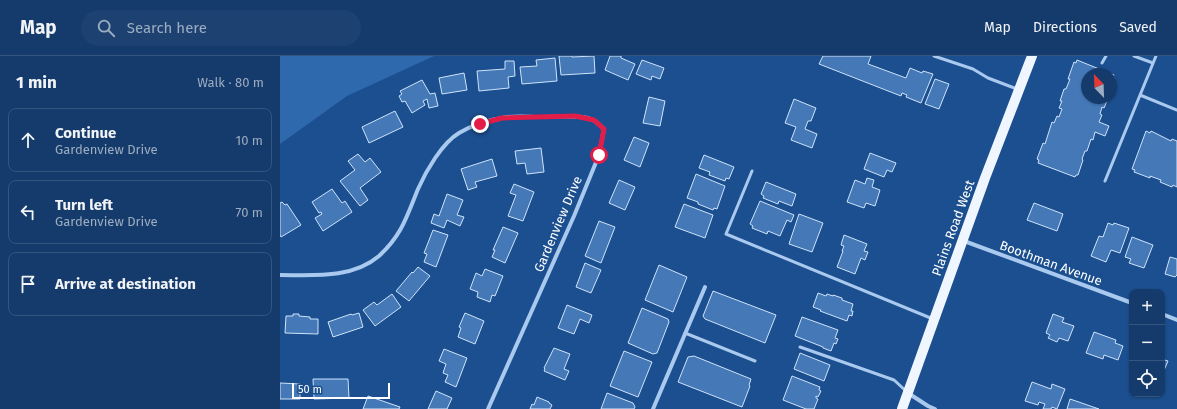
<!DOCTYPE html>
<html lang="en">
<head>
<meta charset="utf-8">
<style>
	:root { --surface:#143b6b; --page:#1d4271; --text:#f1f3f6; --muted:#9dadc1; --line:#33557e }
	body { margin:0; font-family:"Fira Sans",sans-serif; background:var(--page); color:var(--text) }
	.controls { position:absolute; right:12px; bottom:12px; display:grid; overflow:hidden; border-radius:8px; box-shadow:0 1px 3px #0004 }
	.controls button { width:36px; height:36px; display:grid; place-items:center; padding:0; border:0; border-bottom:1px solid var(--line); background:var(--surface); color:var(--text); font:20px sans-serif }
	.compass { position:absolute; left:801px; top:12px; width:36px; height:36px; border-radius:50%; background:var(--surface); box-shadow:0 1px 3px #0004; rotate:337deg }
	.scale { position:absolute; left:12px; bottom:10px; width:98px; box-sizing:border-box; padding-left:4px; border:2px solid #fff; border-top:0; font-size:11px; line-height:14px; white-space:nowrap; color:#fff; -webkit-text-stroke:3px #1b4f8f; paint-order:stroke }
	.stop { position:absolute; width:12px; height:12px; margin:-9px; border:3px solid #e11d48; border-radius:50%; background:#fff }
	.stop.end { background:#e11d48; border-color:#fff; box-shadow:0 1px 4px #0008 }
	.list { margin:0; padding:0; list-style:none }
	h2 { display:flex; justify-content:space-between; align-items:center; height:52px; margin:0; padding:0 16px; font-size:17px }
	h2 small { font-size:13px; font-weight:400; color:var(--muted) }
	.list li { display:grid; grid-template-columns:26px 1fr auto; gap:12px; align-items:center; box-sizing:border-box; height:64px; margin:0 8px 8px; padding:0 8px; border:1px solid var(--line); border-radius:8px }
	.list b { display:block; font-size:15px; white-space:nowrap }
	.list p { margin:0; font-size:13px; white-space:nowrap; color:var(--muted) }
	.list em { font-size:13px; font-style:normal; color:var(--muted) }
	.icon { flex:none; width:22px; height:22px; fill:none; stroke:currentColor; stroke-width:2; stroke-linecap:round; stroke-linejoin:round }
	.map { position:relative; flex:none; width:897px; height:353px; overflow:hidden }
	header { display:flex; align-items:center; gap:24px; box-sizing:border-box; height:56px; padding:0 20px; background:var(--surface); border-bottom:1px solid var(--line) }
	header strong { font-size:19px }
	nav { display:flex; gap:22px; margin-inline-start:auto; font-size:14px }
	.search { width:280px; height:36px; background:var(--page); display:flex; align-items:center; gap:10px; box-sizing:border-box; padding:0 14px; border-radius:22px; color:var(--muted); font-size:15px }
	main { display:flex }
	aside { flex:1; background:var(--surface) }
	.map>svg:first-child { display:block }
</style>
</head>
<body>
<header>
<strong>Map</strong>
<div class="search"><svg class="icon" aria-label="search" viewBox="0 0 24 24"><circle cx="10" cy="10" r="6"/><path d="M15 15l6 6"/></svg>Search here</div>
<nav><a>Map</a><a>Directions</a><a>Saved</a></nav>
</header>
<main>
<aside>
<h2>1 min<small>Walk · 80 m</small></h2>
<ul class="list">
<li><svg class="icon" aria-label="ahead" viewBox="0 0 24 24"><path d="M12 20V5M6 11l6-6 6 6"/></svg><div><b>Continue</b><p>Gardenview Drive</p></div><em>10 m</em></li>
<li><svg class="icon" aria-label="left" viewBox="0 0 24 24"><path d="M17 20v-9H6M10 6l-5 5 5 5"/></svg><div><b>Turn left</b><p>Gardenview Drive</p></div><em>70 m</em></li>
<li><svg class="icon" aria-label="arrive" viewBox="0 0 24 24"><path d="M6 21V4h12l-3 4 3 4H6"/></svg><div><b>Arrive at destination</b></div></li>
</ul>
</aside>
<div class="map">
<svg width="897" height="353" viewBox="0 0 897 353">
	<rect width="100%" height="100%" fill="#1b4f8f"/>
	<path fill="#2e69ad" d="M0,0H154L67,40L0,88Z"/>
	<path fill="#4478b7" stroke="#cfe3fa" d="M279,0H292V1L314,0L315,17L281,19Z
		M330,0H341V2L355,8L348,24L325,14Z
		M543,0H591L588,8L626,22L630,12L642,17L643,15L653,18L641,47L626,41L627,39L622,37L621,40L539,8Z
		M275,2L277,25L242,28L240,11L257,10L256,4Z
		M362,4L384,12L380,23L372,20L371,24L356,18Z
		M797,4L834,19L833,22H835L831,33V18H807V42H826L825,44L827,45L824,52L822,51L820,58L822,59L819,66L829,70L825,80L815,76L813,84L811,83L807,95H805L802,103L803,104L798,119H796L795,121L758,107L759,104L757,103L763,87L765,88L772,66L774,67L777,60L779,61L782,53L779,52L782,45H780L784,33H786L790,23H788L794,6L796,7Z
		M225,5H234L235,20L228,21L229,32L199,35L197,15L225,13Z
		M184,17L187,34L162,38L159,22Z
		M655,23L669,28L659,53L645,48Z
		M142,24L150,38L155,37L158,50L149,52L147,43L143,45L145,49L132,57L125,45L122,46L119,40L122,38L120,35Z
		M369,41L385,45L380,70L363,67Z
		M514,43L536,52L531,65H528L525,73L537,78L532,92L511,84L516,71L505,67Z
		M115,55L123,71L89,87L82,71Z
		M866,75L870,77L871,75L891,85L892,83L897,85V131L893,129L892,131L880,126L881,124L870,120V122L854,116L855,114L852,113Z
		M354,81L369,87L360,111L344,104Z
		M261,92L264,116L247,118L245,107L237,108L235,95Z
		M590,97L616,107L612,116L607,114L604,121L584,113Z
		M78,98L85,106L90,102L101,116L80,132L88,144L80,150L60,125L75,114L68,105Z
		M424,99L454,111L449,123L446,122L445,125L429,119L430,116L419,112Z
		M212,103L217,120L195,126L197,131L188,134L181,113Z
		M416,118L445,130L437,153L434,152L433,154L418,148V146L407,142Z
		M587,122L594,124L592,131L600,134L595,150L586,147L584,152L567,146L575,124L585,128Z
		M339,124L355,131L345,154L329,147Z
		M486,126L516,138L512,150L499,145L498,148L483,142L484,140L481,138Z
		M234,128L254,136L243,165L228,160L236,139L230,137Z
		M52,133L62,147L65,145L72,156L43,175L35,162L42,158L41,156L39,157L32,146Z
		M167,138L183,144L177,159L184,161L180,170L167,164L164,172L151,167L154,158L159,160Z
		M480,145L514,159L511,166L507,164L500,180L488,175L487,178L472,172L473,170L470,168Z
		M2,146L5,149L7,148L21,169L1,181L0,179V147Z
		M754,147L783,158L777,175L747,164Z
		M404,148L433,159L425,182L395,171Z
		M519,158L543,167L532,196L509,188Z
		M319,165L335,171L321,207L305,200Z
		M828,167L833,169L834,167L849,172L840,197L831,194L826,206L811,200L819,180L823,181Z
		M223,171L238,177L225,207L212,201L215,194H213Z
		M153,174L168,179L156,211L144,206L147,198L144,197Z
		M564,179L587,188L584,195L588,196L585,204L581,202L575,218L557,211L563,195H562L564,190L561,189Z
		M852,181L873,189L864,212L849,207L851,203L845,201Z
		M890,201L897,203V219L895,221L885,218Z
		M305,207L321,214L311,237L296,231Z
		M379,209L407,221L393,256L365,244Z
		M138,211L150,220L129,245L116,235L132,216L133,217Z
		M205,213L223,220L215,240L212,239L210,246L197,241L198,236L190,233L196,217L202,220Z
		M433,235L496,259L485,287L425,263L423,260Z
		M538,237L546,240L547,238L553,240V239L562,242V244L573,248L571,255H573L572,260L569,259L567,265L540,255L541,254L533,251Z
		M112,238L121,251L95,270L83,254L94,246L97,249Z
		M287,249L312,259L309,267L300,263L294,278L278,272Z
		M362,252L388,263L389,266L377,297L373,298L348,287Z
		M79,257L83,271L53,281L48,266L71,258L72,259Z
		M185,257L204,265L195,288L178,281L181,272L179,271Z
		M13,258H19V260L30,261V263H38V278L5,277L6,260H13Z
		M773,258L784,262L782,266L794,270L788,285L779,282L777,286L768,282L770,279L766,277Z
		M522,261L558,274L555,282L558,283L556,288L554,287L551,295L543,292V291L515,280Z
		M814,276L836,284L835,287L843,290L838,304L824,299L823,303L806,297Z
		M274,292L290,298L284,313L289,315L285,324L264,315L265,313L264,312Z
		M164,293L187,302L176,331L165,326L168,319L163,317L166,308L159,305Z
		M344,295L372,306L358,341L330,330Z
		M520,297L550,309L544,325L514,313Z
		M414,300L471,323L469,329L470,330L462,351L398,326L408,301Z
		M882,303L888,305L882,319Z
		M512,320L540,331L539,334L541,335L538,341L536,340V342L538,343L534,353H526L503,344Z
		M33,323H68L69,342L34,343Z
		M752,326L771,333L772,328L785,333L777,353L772,351L771,353H763L765,348L759,346L758,349L745,345Z
		M0,327L20,328V343H0Z
		M156,335L172,342L167,353H148Z
		M327,337L353,347L355,351L354,353H321Z
		M88,340L120,351L119,353H83Z
		M257,341L269,346V347L272,349L270,353H250L252,348L254,349Z
		M790,343L819,353H787Z"/>
	<g fill="none" stroke-linecap="round" stroke-linejoin="round">
		<path stroke="#a9c9ee" stroke-width="3" d="M654,0L693,13L708,22L737,33
			M854,0L873,7
			M822,7L826,0
			M860,39L897,54
			M472,115L446,178L653,263
			M825,125L876,0
			M405,277L475,305
			M520,291L614,324L626,335"/>
		<path stroke="#a9c9ee" stroke-width="4" d="M684,185L852,247
			M0,219C33,219 72,223 99,200C122,179 127,160 138,133C146,115 162,87 179,77C191,70 208,64 222,62C234,59 249,61 261,61C274,61 305,58 315,65C318,67 321,71 324,73L319,99L294,160L208,353
			M882,258L897,264
			M628,337L648,350L655,353
			M373,353L425,231"/>
		<path stroke="#f0f6ff" stroke-width="10" d="M622,353L705,122L752,0"/>
	</g>
	<g fill="none" stroke-linecap="round" stroke-linejoin="round">
		<path stroke="#e11d48" stroke-width="5" d="M200,68L222,62L295,60L314,64L324,73L319,99"/>
	</g>
	<g text-anchor="middle" dominant-baseline="central" stroke-width="3.5" stroke-linejoin="round" paint-order="stroke">
		<g font-size="13" fill="#fff" stroke="#1b4f8f">
			<text transform="translate(278 168) rotate(-67)">Gardenview Drive</text>
			<text transform="translate(673 172) rotate(-70)">Plains Road West</text>
			<text transform="translate(771 207) rotate(20)">Boothman Avenue</text>
		</g>
	</g>
</svg>
<div class="controls">
<button>+</button>
<button>−</button>
<button><svg class="icon" aria-label="locate" viewBox="0 0 24 24"><circle cx="12" cy="12" r="6"/><path d="M12 2v4M12 18v4M2 12h4M18 12h4"/></svg></button>
</div>
<svg class="compass" viewBox="-18 -18 36 36"><path d="M0-13l5 13h-10z" fill="#e53935"/><path d="M0 13l5-13h-10z" fill="#9dadc1"/></svg>
<div class="scale">50 m</div>
<div class="stop" style="left:319px;top:99px"></div>
<div class="stop end" style="left:200px;top:68px"></div>
</div>
</main>
</body>
</html>
